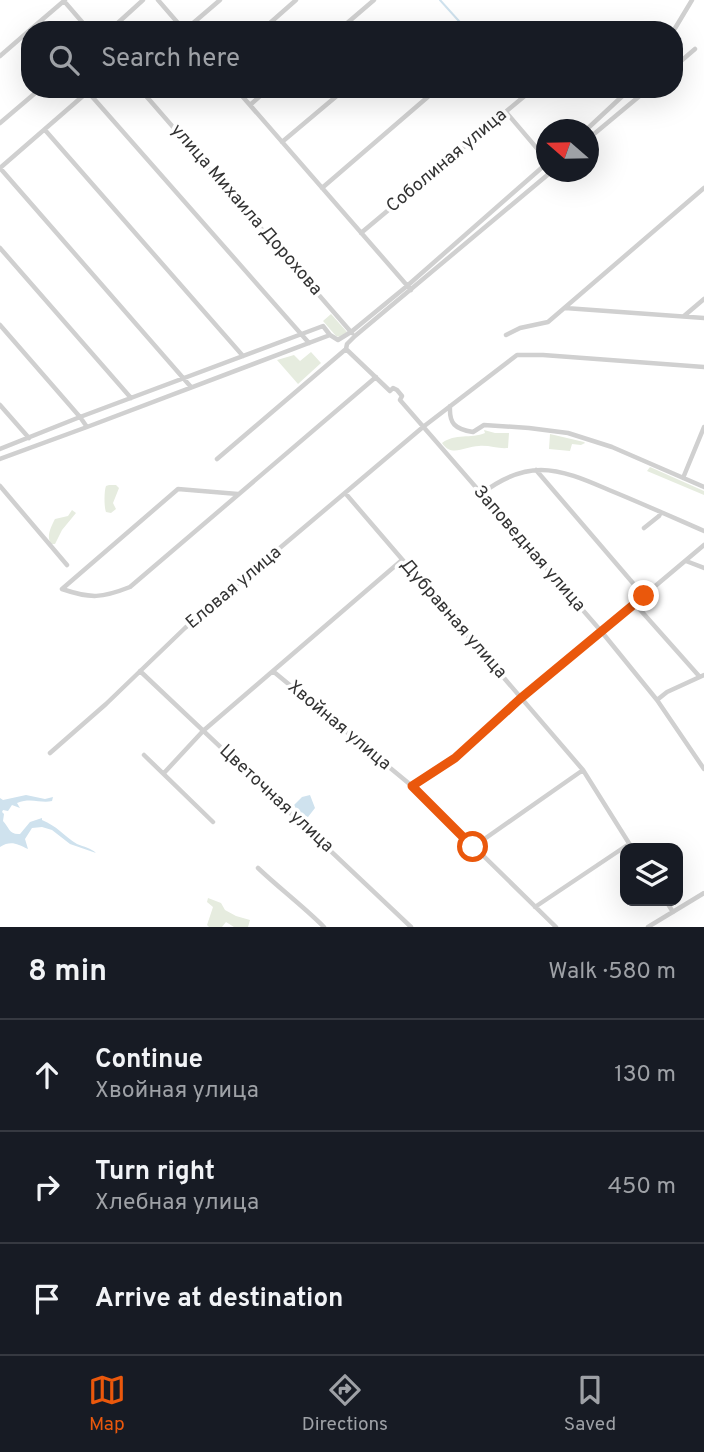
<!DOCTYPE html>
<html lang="en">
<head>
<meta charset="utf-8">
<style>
	:root { --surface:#171b24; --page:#20242c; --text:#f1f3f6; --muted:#9ea1a6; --line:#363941; --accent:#ea580c }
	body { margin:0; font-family:Overpass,sans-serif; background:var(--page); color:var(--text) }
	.controls { position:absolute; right:21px; bottom:21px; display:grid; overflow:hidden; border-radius:14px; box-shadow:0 7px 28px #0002 }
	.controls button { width:63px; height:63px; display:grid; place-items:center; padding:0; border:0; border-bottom:2px solid var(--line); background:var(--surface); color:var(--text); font:35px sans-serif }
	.compass { position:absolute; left:536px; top:119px; width:63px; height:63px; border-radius:50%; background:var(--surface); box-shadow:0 7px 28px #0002; rotate:290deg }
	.stop { position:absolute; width:21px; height:21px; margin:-16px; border:5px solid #ea580c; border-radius:50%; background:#fff }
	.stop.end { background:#ea580c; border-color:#fff; box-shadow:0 2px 7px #0008 }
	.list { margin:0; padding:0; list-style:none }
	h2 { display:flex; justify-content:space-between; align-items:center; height:91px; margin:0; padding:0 28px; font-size:30px }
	h2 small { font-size:23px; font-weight:400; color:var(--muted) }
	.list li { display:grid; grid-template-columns:46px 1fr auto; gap:21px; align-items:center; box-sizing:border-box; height:112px; padding:0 28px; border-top:2px solid var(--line) }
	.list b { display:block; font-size:26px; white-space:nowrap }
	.list p { margin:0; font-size:23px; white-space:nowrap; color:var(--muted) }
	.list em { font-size:23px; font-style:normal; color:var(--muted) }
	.icon { flex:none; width:38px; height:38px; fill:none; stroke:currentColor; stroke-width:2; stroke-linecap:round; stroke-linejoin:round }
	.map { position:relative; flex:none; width:704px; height:927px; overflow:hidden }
	.search { position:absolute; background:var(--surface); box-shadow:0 7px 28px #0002; left:21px; right:21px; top:21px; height:77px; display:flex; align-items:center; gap:18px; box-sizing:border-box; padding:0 24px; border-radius:28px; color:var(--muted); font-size:26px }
	.sheet { height:427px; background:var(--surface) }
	nav { display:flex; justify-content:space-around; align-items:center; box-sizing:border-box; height:98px; border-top:2px solid var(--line); background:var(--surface); font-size:19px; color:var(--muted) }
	nav a { display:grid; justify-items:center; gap:4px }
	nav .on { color:var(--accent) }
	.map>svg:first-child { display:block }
</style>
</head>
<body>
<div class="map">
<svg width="704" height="927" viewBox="0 0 704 927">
	<rect width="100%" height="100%" fill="#fff"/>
	<path fill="#e6ecdf" d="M331,314L347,332L340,337L336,336L323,321Z
		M311,352L321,363L298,384L277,360L294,355L300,361Z
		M484,430L495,433H509L508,448C498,449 489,445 479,446C465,446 452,458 442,443C455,433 471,439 485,433Z
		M550,434L584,442L585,443L581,445L572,444L570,451L549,449Z
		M650,467L704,491V495L647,471Z
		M109,485H116L119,488L113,503L116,509L111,513L106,512C104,507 104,491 106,486Z
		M72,510L76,513L62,530L55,544H51C46,536 51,527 55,519L68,516Z
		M208,898L221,903L225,910L236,916L250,920L248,927H234L226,922L222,927H209L207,925L213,907L207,902Z"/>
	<path fill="#cfe2ee" d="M26,795L45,799L53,797L52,801C41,804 32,797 17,803L20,808L12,805L8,811L3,810L2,812L4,814L3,821C9,827 9,835 20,834L30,822L42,818V820C57,826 64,836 77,844C84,847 91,848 96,853L70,844L52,830L42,827L32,828L25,839L28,849C17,844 11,840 0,847V798L3,800Z
		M310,795L315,808L308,817L296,814L290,809L302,797Z"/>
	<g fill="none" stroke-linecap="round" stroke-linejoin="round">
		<path stroke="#cfe2ee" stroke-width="2" d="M440,0L467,30"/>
		<path stroke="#d0d0d0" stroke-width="4.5" d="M158,0L184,30
			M64,1L89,30
			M30,30L65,0
			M110,30L143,0
			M185,30L220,0
			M262,30L296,0
			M339,30L374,0
			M674,30L692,0
			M0,56L30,30
			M674,67L695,49
			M91,89L0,168L191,387
			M140,89L351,332L338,340L330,335L323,326L80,417L87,427L330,335
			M236,89L411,290
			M88,92L309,343
			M250,105L268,89
			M506,112L546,159
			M0,123L40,89
			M45,130L243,356
			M586,130L630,89
			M588,139L648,89
			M282,142L345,89
			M551,172L355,336L347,344L346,349L390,391L393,388L397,390L402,396L400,400L601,631L657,700L704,769
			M322,188L437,89
			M361,233L533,89
			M0,248L131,398
			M565,308L704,318
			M684,316L704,299
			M0,325L80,417L0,449
			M352,333L351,332L407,286L546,164
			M506,335L520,328L548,322L704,188
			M0,405L29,438
			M450,406C449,424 455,429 473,432L484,425L529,428L568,433L612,447L704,487
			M0,459L87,427
			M217,459L346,349
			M536,470L644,596
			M683,478L704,427
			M0,486L67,565
			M238,494L178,489L62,589C91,599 102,598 130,587L376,377
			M346,494L583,770L632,848
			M481,494C498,481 519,470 541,470C564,470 588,481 609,490C641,503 672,517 704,531
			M644,528L659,516L661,512
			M686,561L704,568
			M635,604L699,676
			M140,671L411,927
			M274,672L412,786L556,927
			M657,700L667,692L704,675
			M50,753L106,704L185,628L423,427L517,355H543L704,367
			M144,755L213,822
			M164,773L203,731L402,560
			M412,786L455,758L521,699L704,545
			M473,847L583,770
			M258,868C279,888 303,906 324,927
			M666,901L673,912
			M535,907L629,844
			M648,927L704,893"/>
	</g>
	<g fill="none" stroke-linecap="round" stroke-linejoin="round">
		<path stroke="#ea580c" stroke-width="9" d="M473,847L412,786L455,758L521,698L644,596"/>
	</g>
	<g text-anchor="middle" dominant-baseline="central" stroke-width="7" stroke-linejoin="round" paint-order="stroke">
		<g font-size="18" fill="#333" stroke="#fff">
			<text transform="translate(447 161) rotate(-40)">Соболиная улица</text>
			<text transform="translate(246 210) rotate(49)">улица Михаила Дорохова</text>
			<text transform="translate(529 549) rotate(49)">Заповедная улица</text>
			<text transform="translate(234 588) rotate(-40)">Еловая улица</text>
			<text transform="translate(453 619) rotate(49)">Дубравная улица</text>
			<text transform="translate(339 726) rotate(40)">Хвойная улица</text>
			<text transform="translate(276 799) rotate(43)">Цветочная улица</text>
		</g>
	</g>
</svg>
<div class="controls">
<button><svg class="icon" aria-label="layers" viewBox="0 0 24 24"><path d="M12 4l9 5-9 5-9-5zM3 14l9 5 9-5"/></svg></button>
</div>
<svg class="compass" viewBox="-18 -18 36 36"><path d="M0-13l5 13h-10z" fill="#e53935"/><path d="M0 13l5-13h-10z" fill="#9ea1a6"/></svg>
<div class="stop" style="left:473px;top:847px"></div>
<div class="stop end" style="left:644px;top:596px"></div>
<div class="search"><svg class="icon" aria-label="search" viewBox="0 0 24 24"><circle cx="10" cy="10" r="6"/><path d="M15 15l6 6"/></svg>Search here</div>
</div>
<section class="sheet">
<h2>8 min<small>Walk · 580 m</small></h2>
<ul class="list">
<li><svg class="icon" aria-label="ahead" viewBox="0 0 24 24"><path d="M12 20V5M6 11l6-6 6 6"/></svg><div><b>Continue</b><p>Хвойная улица</p></div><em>130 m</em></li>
<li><svg class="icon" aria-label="right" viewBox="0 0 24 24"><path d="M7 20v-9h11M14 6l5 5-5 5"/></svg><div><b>Turn right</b><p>Хлебная улица</p></div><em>450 m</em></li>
<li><svg class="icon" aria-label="arrive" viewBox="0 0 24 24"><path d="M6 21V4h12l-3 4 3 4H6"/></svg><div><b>Arrive at destination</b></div></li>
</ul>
</section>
<nav>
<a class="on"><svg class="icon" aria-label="map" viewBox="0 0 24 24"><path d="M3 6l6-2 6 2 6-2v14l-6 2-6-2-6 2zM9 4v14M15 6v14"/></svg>Map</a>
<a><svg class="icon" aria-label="directions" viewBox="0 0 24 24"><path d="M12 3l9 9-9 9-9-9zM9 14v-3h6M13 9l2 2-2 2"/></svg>Directions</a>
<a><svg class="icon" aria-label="saved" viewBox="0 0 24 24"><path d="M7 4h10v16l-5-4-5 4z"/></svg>Saved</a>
</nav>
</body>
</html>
